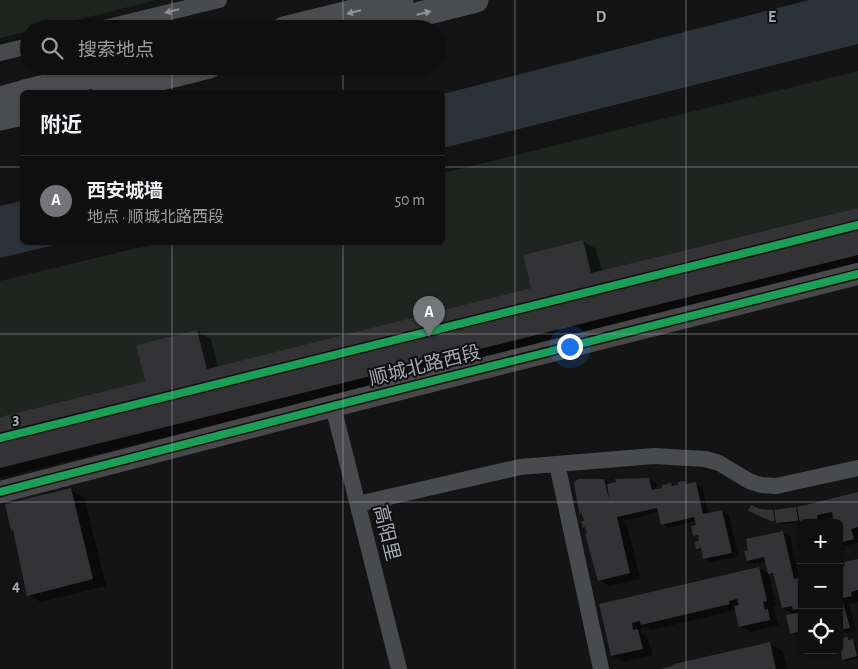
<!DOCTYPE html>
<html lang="zh">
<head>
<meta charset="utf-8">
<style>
	:root { --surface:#0f0f10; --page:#1d1d1e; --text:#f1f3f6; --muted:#9b9c9f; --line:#2f2f30; --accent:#74757c }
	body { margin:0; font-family:"Alegreya Sans","Noto Sans SC",sans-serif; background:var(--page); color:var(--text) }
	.controls { position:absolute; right:15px; bottom:15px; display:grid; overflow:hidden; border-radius:8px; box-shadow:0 1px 4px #0004 }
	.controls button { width:45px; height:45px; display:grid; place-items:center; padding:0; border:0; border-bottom:1px solid var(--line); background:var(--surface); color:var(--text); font:25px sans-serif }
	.you { position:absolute; left:569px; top:346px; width:18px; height:18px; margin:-12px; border:4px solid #fff; border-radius:50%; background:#1a73e8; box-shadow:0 0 0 8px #1a73e833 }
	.badge { display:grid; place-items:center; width:32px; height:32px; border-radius:50%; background:var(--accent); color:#fff; font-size:16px; font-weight:700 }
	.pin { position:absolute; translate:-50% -41px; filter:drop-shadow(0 1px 2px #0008) }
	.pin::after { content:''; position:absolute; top:26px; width:18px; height:15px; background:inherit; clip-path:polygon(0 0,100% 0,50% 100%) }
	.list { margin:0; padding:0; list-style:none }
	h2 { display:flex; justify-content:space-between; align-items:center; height:65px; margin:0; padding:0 20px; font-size:21px }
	h2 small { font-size:16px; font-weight:400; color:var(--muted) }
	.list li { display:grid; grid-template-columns:32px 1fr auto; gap:15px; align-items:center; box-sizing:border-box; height:90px; padding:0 20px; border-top:1px solid var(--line) }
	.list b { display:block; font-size:19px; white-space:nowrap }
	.list p { margin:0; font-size:16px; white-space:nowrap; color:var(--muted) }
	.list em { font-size:16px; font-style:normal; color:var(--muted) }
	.icon { flex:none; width:28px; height:28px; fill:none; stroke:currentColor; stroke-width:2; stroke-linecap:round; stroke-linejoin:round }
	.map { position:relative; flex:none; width:858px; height:669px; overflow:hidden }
	.search { position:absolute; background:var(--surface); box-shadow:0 1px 4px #0004; left:20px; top:20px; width:425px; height:55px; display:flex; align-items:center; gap:12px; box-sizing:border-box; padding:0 18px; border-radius:28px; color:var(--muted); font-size:19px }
	.panel { position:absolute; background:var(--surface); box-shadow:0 1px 4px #0004; left:20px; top:90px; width:425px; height:155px; border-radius:8px }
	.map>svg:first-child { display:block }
</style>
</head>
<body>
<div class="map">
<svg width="858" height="669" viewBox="0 0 858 669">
	<rect width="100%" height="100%" fill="#141415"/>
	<path fill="#1e2520" d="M0,0H157L40,29H29V31L0,38Z
		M858,71V208L591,273L583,240L523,255L531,288L207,369L197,330L136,345L145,381L0,417V281L158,243L442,242L443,173Z"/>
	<path fill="#2c3239" d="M809,0H858V44L443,148V94Z
		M22,201V242L63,243L0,258V206Z"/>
	<path fill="#0007" d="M858,209V265L0,478V419L147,382L138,346L197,331L211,339L218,367L533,289L583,241L596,249L602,272Z
		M649,479L656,483L657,490L671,484L676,487L685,482L689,485L696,484L702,487L709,515L722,511L729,515L738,556L711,562L704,558L703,551L698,549L701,542L700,538L694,535L697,526L696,521L668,528L662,524L659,512L623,521L627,525L640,579L609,586L599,580L587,528L584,527L583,514L581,512L575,483L604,480L611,484Z
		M71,490L84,497L106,586L41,602L28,595L14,531L12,530Z
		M858,494V543L844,546L845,550L839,551V523L834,516L823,519L824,523L802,524L801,522L780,524L753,512L759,510L775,513L796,509L799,510Z
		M783,532L790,536L799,579L802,578V636L798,637L792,633L795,615L783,608L776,577L769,573L766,562L754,564L748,560Z
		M858,560V602L847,605L850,607L856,631L847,633L839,627V569Z
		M759,568L769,574L776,606L773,607L779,625L750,632L740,626L736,610L652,630L647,627L641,628L642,633L647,636L653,655L623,662L613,656L601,605Z
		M847,638L856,642L858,658L846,661L843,659Z
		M769,643L783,651L787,669H661Z"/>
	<path fill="#333336" d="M858,208V255L0,468V417L145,381L136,345L197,330L207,369L531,288L523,255L583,240L591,273Z
		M649,478L652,490L662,488V485L671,483L672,486L678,485V482L685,481L686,484L696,482L703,514L722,510L732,553L703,559L701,548L696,549L695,542L699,541L698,535L693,536L691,526L696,525L694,517L661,525L657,508L617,517L630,573L598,581L585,534H587L585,527L583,528L581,521H584L581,511L580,517L574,483L578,479H604L609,499L607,484L616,482L615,479Z
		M71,488L93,579L27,596L13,530L11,531L5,504Z
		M858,492V527L851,529L854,539L839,543V523H834L832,512L817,515L818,523H800L797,507Z
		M751,505L760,509L773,510L775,521H771L748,511Z
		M796,507L798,520L797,521L776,523L774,510Z
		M783,531L794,579L802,577V608L793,610L792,606L782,608L773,573L768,574L764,557L747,561L744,551L748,550L746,539Z
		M858,559V590L851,592L852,596L839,599V567L845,566L844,562Z
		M759,567L767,601L763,602L765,610L768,609L770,620L739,627L734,606L739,605L737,599L729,601L730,604L641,625L640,621L632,623L633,630L638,629L643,649L611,656L599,604Z
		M843,602L850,628L839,630V603Z
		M802,612V631L790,634L786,615Z
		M848,637V640L853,639L857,656L842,660L839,639Z
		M770,642L776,669H661L674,665V664Z"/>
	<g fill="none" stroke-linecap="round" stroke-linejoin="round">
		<path stroke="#494a4d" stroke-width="16" d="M100,29L219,0
			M0,53L29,46
			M333,406L399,669
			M557,464L601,669
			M358,504L520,467L654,456L705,459L719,463L749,481L761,485L776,486L858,468"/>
		<path stroke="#48484b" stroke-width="22" d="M0,492L333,406L858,274"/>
		<path stroke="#4b4c4f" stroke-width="25" d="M284,29L401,0
			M360,29L476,0
			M25,92L132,66
			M104,92L209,66
			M0,99L22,93
			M0,118L22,113"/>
		<defs>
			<path id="cycleway" d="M0,438L858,225
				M0,492L333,406L858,274"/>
		</defs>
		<use href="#cycleway" stroke="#0f0f10" stroke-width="11"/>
		<use href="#cycleway" stroke="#1a9f57" stroke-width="8"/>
	</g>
	<defs><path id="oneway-solid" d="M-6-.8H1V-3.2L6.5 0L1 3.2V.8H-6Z" transform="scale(1.25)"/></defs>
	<use fill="#8b8c95" href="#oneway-solid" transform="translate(172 11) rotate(166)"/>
	<g fill="#90929b">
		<use href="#oneway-solid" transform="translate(354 12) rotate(166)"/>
		<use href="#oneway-solid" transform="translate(424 13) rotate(-14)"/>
	</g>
	<path fill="none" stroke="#a7a9b4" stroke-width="1" stroke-opacity="0.55" d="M172,0V29M343,0V29M515,0V669M686,0V669M172,66V92M343,66V92M0,167H22M442,167H858M172,242V669M343,242V669M0,334H858M0,502H858"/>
	<g text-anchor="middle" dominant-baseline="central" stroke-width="4" stroke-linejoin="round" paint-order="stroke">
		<g font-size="19" fill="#a7a9b4" stroke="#0f0f10">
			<text transform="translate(425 366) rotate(-14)">顺城北路西段</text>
			<text transform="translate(386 533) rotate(76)">高阳里</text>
		</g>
	</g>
	<g font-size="16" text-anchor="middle" font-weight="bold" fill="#a7a9b4" stroke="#0f0f10" stroke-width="4" stroke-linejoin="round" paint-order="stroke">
		<text x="601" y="22">D</text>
		<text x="772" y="22">E</text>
		<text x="16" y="424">3</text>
		<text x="16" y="591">4</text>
	</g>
</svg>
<div class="controls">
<button>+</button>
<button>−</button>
<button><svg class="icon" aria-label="locate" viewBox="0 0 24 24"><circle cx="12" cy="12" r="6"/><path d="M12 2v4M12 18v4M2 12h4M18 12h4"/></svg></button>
</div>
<div class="you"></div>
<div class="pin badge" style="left:429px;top:337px">A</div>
<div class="search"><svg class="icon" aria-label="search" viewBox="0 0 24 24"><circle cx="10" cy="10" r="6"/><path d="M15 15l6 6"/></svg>搜索地点</div>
<section class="panel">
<h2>附近<small></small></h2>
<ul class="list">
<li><span class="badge">A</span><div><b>西安城墙</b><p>地点 · 顺城北路西段</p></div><em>50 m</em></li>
</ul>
</section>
</div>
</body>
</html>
